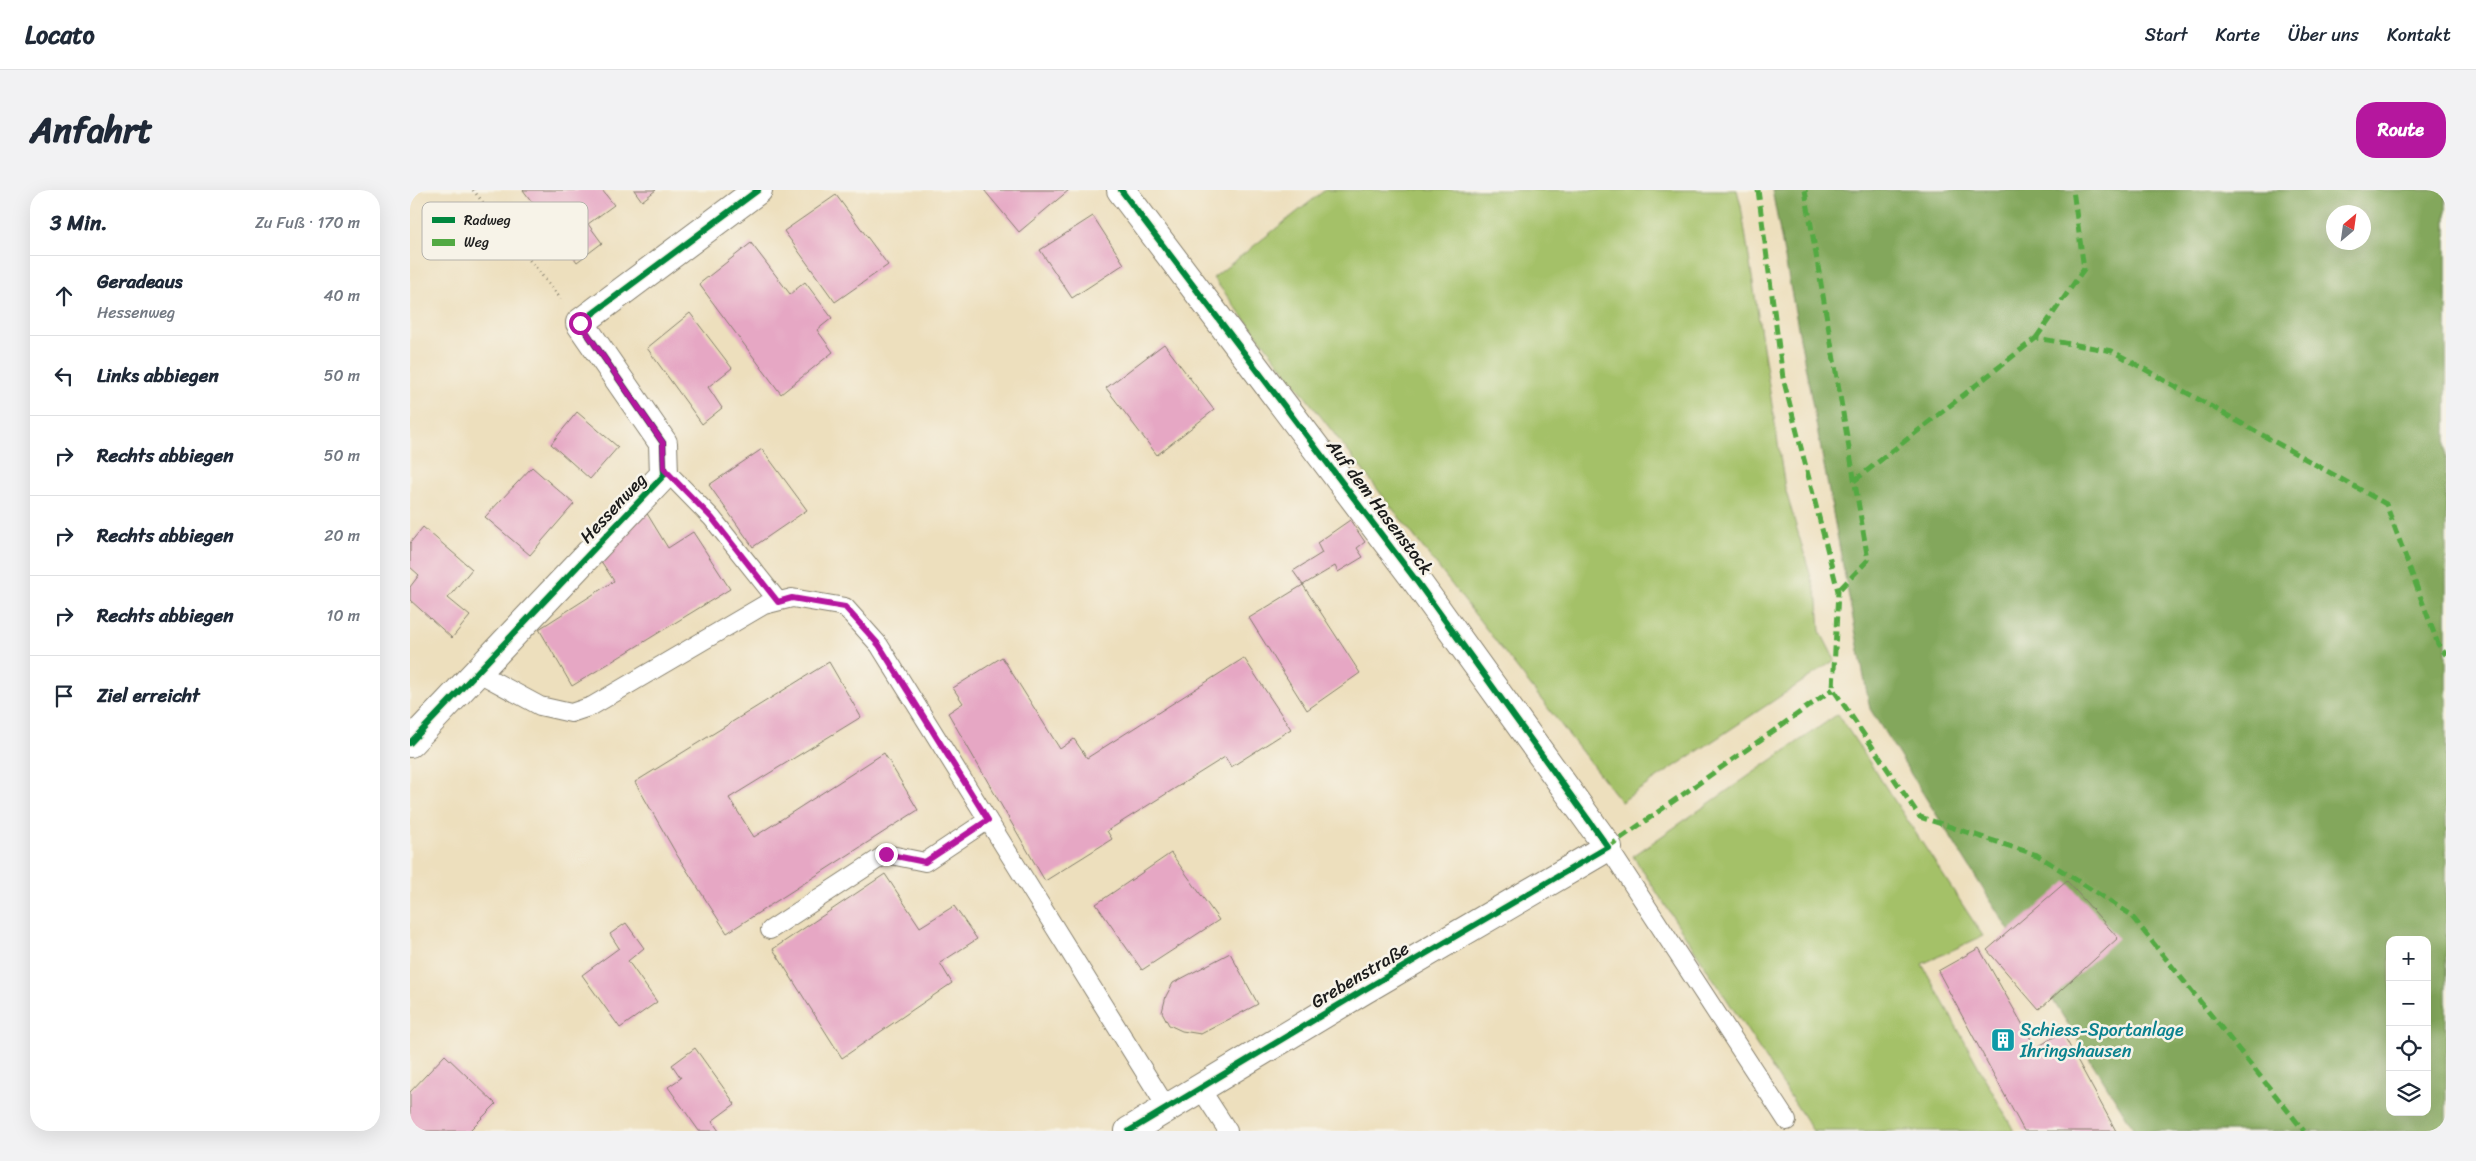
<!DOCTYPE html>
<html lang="de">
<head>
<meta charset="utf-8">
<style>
	:root { --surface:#fff; --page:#f2f2f3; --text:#1f2937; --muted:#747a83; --line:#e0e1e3; --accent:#b5179e }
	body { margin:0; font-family:Sriracha,sans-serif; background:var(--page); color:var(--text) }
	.controls { position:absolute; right:15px; bottom:15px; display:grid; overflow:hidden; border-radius:10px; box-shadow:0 5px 20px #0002 }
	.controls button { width:45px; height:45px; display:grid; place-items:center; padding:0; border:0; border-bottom:1px solid var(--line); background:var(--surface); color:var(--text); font:25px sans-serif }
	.compass { position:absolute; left:1916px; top:15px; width:45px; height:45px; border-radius:50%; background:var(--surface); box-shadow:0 5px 20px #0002; rotate:29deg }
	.stop { position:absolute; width:15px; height:15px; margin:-11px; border:4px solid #b5179e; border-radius:50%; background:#fff }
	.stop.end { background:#b5179e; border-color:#fff; box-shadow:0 1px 5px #0008 }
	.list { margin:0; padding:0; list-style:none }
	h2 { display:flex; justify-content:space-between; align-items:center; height:65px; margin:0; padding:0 20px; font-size:21px }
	h2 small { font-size:16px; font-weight:400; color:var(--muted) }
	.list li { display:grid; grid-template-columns:32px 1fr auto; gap:15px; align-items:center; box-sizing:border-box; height:80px; padding:0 20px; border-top:1px solid var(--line) }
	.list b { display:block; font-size:19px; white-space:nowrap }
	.list p { margin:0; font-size:16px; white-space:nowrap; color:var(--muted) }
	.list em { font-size:16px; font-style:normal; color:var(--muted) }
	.icon { flex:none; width:28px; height:28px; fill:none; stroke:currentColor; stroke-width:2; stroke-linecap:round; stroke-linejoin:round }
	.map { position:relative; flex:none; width:2036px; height:941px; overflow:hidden; border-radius:20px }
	header { display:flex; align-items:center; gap:30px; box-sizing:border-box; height:70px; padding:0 25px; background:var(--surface); border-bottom:1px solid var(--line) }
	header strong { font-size:24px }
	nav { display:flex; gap:28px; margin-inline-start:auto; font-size:18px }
	.intro { display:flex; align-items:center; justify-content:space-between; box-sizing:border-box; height:120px; padding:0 30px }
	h1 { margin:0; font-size:35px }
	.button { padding:12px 22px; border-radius:20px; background:var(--accent); color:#fff; font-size:18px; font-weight:700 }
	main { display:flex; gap:30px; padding:0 30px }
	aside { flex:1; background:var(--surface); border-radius:20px; box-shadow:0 5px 20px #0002 }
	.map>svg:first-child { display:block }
</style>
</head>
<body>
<header>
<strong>Locato</strong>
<nav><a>Start</a><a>Karte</a><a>Über uns</a><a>Kontakt</a></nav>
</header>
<div class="intro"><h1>Anfahrt</h1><a class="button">Route</a></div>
<main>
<aside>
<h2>3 Min.<small>Zu Fuß · 170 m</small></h2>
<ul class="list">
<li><svg class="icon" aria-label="ahead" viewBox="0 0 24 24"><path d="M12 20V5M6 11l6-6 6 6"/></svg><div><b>Geradeaus</b><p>Hessenweg</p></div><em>40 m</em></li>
<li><svg class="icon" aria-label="left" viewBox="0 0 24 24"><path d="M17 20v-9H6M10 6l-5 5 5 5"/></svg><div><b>Links abbiegen</b></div><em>50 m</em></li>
<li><svg class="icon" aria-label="right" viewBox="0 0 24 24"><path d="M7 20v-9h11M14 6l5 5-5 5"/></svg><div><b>Rechts abbiegen</b></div><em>50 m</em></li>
<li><svg class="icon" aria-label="right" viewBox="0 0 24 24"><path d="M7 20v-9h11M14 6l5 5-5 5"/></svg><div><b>Rechts abbiegen</b></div><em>20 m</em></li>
<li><svg class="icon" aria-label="right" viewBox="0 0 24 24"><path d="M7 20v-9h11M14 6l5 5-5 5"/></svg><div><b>Rechts abbiegen</b></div><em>10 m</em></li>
<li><svg class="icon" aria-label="arrive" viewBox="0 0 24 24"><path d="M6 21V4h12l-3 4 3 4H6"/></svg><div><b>Ziel erreicht</b></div></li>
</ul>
</aside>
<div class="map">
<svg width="2036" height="941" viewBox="0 0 2036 941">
	<rect width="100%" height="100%" fill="#f7f3e8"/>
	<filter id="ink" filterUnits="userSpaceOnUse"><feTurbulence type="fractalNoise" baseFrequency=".02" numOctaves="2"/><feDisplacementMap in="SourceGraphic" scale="10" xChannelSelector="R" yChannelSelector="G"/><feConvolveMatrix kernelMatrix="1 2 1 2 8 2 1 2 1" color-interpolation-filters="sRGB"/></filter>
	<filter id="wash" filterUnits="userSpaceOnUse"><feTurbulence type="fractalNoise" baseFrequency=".0096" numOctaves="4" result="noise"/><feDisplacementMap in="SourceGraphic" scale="20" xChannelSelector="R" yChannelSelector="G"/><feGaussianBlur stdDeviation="1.12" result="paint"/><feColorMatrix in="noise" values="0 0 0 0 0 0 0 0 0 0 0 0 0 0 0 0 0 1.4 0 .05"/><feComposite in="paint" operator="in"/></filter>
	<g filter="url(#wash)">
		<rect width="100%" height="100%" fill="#eddfbd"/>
		<path fill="#a4c167" stroke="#606e42" d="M915,0H1327L1331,16L1375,298L1408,411L1410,441L1425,470L1211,612L803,88Z
			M1428,524L1573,746L1512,774L1604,941H1403L1223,666Z"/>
		<path fill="#83a75c" stroke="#50623c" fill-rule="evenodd" d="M1362,0H2036V941H1725L1460,519ZM1924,22H1954V52H1924ZM1980,750H2017V922H1980Z"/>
		<g id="blocks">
			<path fill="#e6a7c4" d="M113,0H192L204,15L178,34L192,53L167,72Z
				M224,0H246L232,11Z
				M574,0H659L609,42Z
				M426,5L478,75L425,112L374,41Z
				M683,26L714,74L662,108L630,60Z
				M341,53L380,104L395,92L422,128L407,140L423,162L371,204L289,94Z
				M280,123L322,178L298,197L312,218L292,234L237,158Z
				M754,154L804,220L747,265L696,198Z
				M167,222L208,257L180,289L141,254Z
				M352,259L397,320L343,357L299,295Z
				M122,277L164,314L120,365L75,327Z
				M230,312L258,358L283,342L320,399L162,496L129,439L204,391L185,362Z
				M940,330L955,352L947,358L953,367L928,382L925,376L893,395L883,381L912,363L907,353Z
				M13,337L62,379L38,408L60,426L42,448L0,410V397L9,385L0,377V353Z
				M893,395L950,483L897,520L839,428Z
				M592,467L650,559L664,549L677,568L834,468L881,539L821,577L815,567L697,641L702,649L635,691L538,523L553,513L543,498Z
				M419,472L451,527L319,608L344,647L474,563L508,620L317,743L267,665L225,592Z
				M761,663L809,730L732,780L686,714Z
				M475,684L510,737L544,716L567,749L530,773L542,793L432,868L363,759Z
				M1657,691L1708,748L1629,820L1577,760Z
				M216,733L234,758L218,771L247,812L210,838L172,785L209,758L200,744Z
				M1569,758L1626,858L1652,842L1706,941H1614L1528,781Z
				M820,763L848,814L791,844L772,841L759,835L752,822L756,806L763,793Z
				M285,858L325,914L302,931L309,941H289L258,897L271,888L262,875Z
				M35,865L86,914L59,941H0V902Z"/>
		</g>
	</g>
	<g filter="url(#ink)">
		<use href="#blocks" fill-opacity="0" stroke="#847e6c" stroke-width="1"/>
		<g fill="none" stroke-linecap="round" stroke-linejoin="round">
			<defs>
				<path id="service" d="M254,279L302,328L368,411
					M67,482L130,516L161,523L182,516L354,415L382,408L435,417L469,455L757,918
					M1198,657L1377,931
					M360,740L476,664L515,672L578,630
					M790,898L818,941"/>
				<path id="minor" d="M711,0L1008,393L1198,657L952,801L719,941
					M0,553L254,285L253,253L170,133L348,0"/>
			</defs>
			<use href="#service" stroke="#847e6c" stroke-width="20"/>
			<use href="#minor" stroke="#847e6c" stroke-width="30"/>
			<path stroke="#847e6c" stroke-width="3" stroke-dasharray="1 4" stroke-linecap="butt" d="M63,0L151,109"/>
			<use href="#service" stroke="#fff" stroke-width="18"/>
			<use href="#minor" stroke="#fff" stroke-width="28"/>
			<path stroke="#52a943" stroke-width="5" stroke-dasharray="10 5" stroke-linecap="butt" d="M1348,0L1373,188L1428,401L1423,499L1510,627L1627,665L1720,724L1894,941
				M1395,0L1458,370L1428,401
				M1626,148L1674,79L1663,0
				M1444,291L1626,148L1702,161L1976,314L2028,454L2036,465
				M1198,657L1423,499"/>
			<defs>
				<path id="cycleway" d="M711,0L1008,393L1198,657L952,801L719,941
					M0,553L254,285L253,253L170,133L348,0"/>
			</defs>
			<use href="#cycleway" stroke="#f7f3e8" stroke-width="9"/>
			<use href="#cycleway" stroke="#00873e" stroke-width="6"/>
		</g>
	</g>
	<g fill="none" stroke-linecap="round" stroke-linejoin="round" filter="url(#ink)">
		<path stroke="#b5179e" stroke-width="6" d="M170,133L253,253L254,279L302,328L368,412L382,408L435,417L469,455L578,630L515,672L476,664"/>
	</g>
	<defs>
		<symbol id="building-square" viewBox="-11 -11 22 22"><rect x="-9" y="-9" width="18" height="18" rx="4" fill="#0f9aa8" stroke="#f7f3e8"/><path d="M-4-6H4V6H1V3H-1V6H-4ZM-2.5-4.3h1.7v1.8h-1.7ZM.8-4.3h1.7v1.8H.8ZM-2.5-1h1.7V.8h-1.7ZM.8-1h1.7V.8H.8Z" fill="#fff"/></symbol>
	</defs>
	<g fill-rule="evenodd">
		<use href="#building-square" x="1579" y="836" width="28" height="28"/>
	</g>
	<g text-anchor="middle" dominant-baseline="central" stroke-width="5" stroke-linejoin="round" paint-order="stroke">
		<g font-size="18" fill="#1c1c1c" stroke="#f7f3e8">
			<text transform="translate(970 317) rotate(53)">Auf dem Hasenstock</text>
			<text transform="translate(203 318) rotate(-47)">Hessenweg</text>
			<text transform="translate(950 785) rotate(-31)">Grebenstraße</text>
		</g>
		<g font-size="18" fill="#0d838f" stroke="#f7f3e8" text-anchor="start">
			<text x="1610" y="840">Schiess-Sportanlage<tspan x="1610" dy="21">Ihringshausen</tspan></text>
		</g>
	</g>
	<rect x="12" y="12" width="166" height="58" rx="8" fill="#f7f3e8" stroke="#b5b2ab" stroke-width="1"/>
	<rect x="22" y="27" width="23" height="6" fill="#00873e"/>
	<rect x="22" y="49" width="23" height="7" fill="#52a943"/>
	<g font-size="14" fill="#1c1c1c">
		<text x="54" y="35">Radweg</text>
		<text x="54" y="57">Weg</text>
	</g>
</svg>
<div class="controls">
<button>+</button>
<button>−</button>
<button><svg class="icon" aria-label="locate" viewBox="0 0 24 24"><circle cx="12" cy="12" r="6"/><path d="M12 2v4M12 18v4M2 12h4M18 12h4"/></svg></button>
<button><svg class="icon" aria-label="layers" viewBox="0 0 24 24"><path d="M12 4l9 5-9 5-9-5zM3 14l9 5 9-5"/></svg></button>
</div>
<svg class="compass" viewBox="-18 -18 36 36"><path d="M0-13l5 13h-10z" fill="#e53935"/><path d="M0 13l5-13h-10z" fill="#747a83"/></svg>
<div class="stop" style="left:170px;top:133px"></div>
<div class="stop end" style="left:476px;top:664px"></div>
</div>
</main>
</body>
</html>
